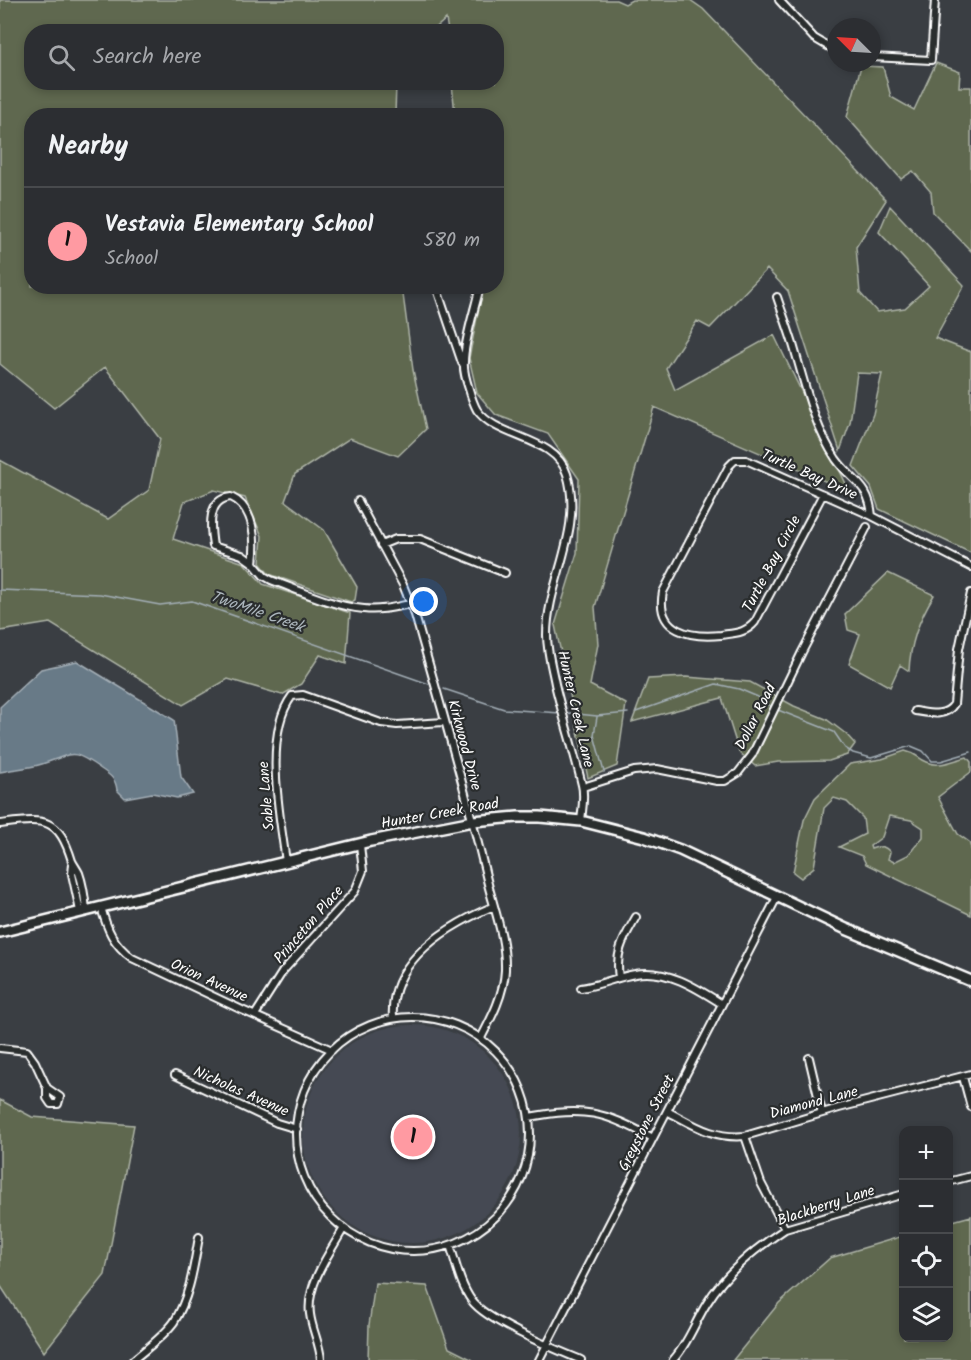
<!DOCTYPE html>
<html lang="en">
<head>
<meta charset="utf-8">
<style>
	:root { --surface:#2c2e32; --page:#383a3e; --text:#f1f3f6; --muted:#a6a8ac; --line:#484a4d; --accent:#ff9aa2 }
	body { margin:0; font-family:Kalam,sans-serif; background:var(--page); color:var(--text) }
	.controls { position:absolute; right:18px; bottom:18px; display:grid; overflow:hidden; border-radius:12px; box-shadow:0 3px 9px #0003 }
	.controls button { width:54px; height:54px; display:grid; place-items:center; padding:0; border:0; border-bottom:2px solid var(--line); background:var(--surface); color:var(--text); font:30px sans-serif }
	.compass { position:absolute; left:827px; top:18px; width:54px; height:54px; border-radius:50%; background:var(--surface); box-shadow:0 3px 9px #0003; rotate:294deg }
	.you { position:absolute; left:424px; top:602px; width:21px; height:21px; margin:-15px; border:4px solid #fff; border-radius:50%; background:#1a73e8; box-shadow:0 0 0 9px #1a73e833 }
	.badge { display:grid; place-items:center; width:39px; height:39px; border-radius:50%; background:var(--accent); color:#111; font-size:20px; font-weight:700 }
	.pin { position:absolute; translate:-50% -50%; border:3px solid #fff; box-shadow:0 2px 6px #0006 }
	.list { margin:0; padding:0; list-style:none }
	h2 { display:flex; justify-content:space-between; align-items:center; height:78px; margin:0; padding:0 24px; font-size:26px }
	h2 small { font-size:20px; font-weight:400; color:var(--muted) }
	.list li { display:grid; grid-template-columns:39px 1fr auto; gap:18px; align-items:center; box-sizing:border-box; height:108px; padding:0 24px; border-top:2px solid var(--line) }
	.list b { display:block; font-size:22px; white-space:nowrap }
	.list p { margin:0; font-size:20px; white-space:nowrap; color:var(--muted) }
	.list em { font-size:20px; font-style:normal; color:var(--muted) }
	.icon { flex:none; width:33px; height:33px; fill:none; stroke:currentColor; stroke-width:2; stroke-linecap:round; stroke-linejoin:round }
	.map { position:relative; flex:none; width:971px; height:1360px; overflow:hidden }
	.search { position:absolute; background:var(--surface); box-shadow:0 3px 9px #0003; left:24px; top:24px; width:480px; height:66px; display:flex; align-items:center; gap:15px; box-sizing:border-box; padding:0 21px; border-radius:24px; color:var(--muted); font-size:22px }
	.panel { position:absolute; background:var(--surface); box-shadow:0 3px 9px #0003; left:24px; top:108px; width:480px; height:186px; border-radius:24px }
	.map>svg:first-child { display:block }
</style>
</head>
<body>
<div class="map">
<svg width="971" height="1360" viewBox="0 0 971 1360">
	<rect width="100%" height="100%" fill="#3a3e43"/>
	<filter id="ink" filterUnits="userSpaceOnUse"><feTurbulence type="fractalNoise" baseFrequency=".0167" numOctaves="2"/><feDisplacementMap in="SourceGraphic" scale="12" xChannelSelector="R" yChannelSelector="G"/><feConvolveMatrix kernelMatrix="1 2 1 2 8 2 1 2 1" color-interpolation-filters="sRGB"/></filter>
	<g filter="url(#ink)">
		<path fill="#454a52" d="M303 1134a109 109 0 1 1 218 0a109 109 0 1 1-218 0Z"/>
		<path fill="#5e684f" stroke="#aeb4a7" stroke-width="1.5" fill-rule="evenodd" d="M0,0H616L625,4L632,0H690L703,9L886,200L856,247L860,293L877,312L905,308L929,286L879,232L890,206L964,285L935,338L971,352V553L879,509L871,487L853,466L873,414L882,374L857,373L850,423L840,451L788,291L767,269L710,328L697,321L666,368L675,390L774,335L850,492L654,407L595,607L598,644L590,685L626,704L617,766L588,778L555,625L577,553L579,479L548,434L496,415L477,393L469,358L483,287L496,286V116L455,115L452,83L496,82V32L448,31L446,19L431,32H32V82L396,83L395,115L32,116V286L402,287L413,370L426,429L398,456L350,438L295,474L285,501L324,530L357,587L355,600L351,602L269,574L260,563L262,536L245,498L214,490L184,502L173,539L244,563L263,584L350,613L346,664L320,655L301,684L282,695L228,679L183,705L50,623L0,631V460L108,519L149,490L160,439L105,367L54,408L0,364Z
			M936,63L960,72L959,87H971V251L933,212L931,192L913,171L901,179L847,117L861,66L883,67L891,97L914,110Z
			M888,573L934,595C919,619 910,643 909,671L900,665L890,687L849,664L860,634L848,630L845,614Z
			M686,677L750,682L794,706L826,719L846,734L855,744L847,755L829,761L778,762L755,766L739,752L722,698L632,722L648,679Z
			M905,751C918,754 917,758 927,762C939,768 955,760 967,757L971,762V772L938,797L958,834L969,842L971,848V915L866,864L862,856L839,847L865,834L863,818L847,802L834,798L824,808L814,867L801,878L793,872L804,820L815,798L850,764L882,759ZM889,816L911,820L923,828V837L908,855L894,862L888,859L890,852C884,845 880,846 871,849L870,846L882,837Z
			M0,1100L32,1117L134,1125L105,1275L44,1352L0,1285Z
			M971,1216V1360H733L779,1303L830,1258L903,1236L904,1338H948L949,1222Z
			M375,1283L427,1286L449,1348L473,1360H368L369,1325Z"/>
		<path fill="#687a87" stroke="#a4afb7" stroke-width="1.5" d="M77,661L174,720L181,777L193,794L177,798L152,793L125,798L117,790C116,779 110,775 101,769C70,747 74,754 42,764C29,768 13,769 0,772V707L41,669Z"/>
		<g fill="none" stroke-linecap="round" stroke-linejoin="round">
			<path stroke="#a4afb7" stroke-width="1.5" d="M0,590L100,594L160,605L192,601L429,684
				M444,689L504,709L560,713
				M778,710L834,732L845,748L853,753L871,758L911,746L923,751L932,761H941L971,752
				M636,712L716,684L739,689L758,697L772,707
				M568,713L597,716L628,713
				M597,717L594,735L604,772"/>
			<defs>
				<path id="street" d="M779,0L814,38L836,51
					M872,57L931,60L935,0
					M436,286L462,363
					M480,286C475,309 464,340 464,362C463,371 466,380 469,389C471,396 473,403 477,410C497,439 555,436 567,474C584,530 547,581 547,635C547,652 552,668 555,684C563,718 574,751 582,785C585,796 582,810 581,821
					M777,297C783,315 790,333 795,351C806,388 814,426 836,459C853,483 869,483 872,516
					M823,494L755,622C746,633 735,633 721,635C691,638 655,632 663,592L729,466L735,460H746L861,511L872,516L971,567
					M231,497C255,508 256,541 253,563L242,555L213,546C210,527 207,499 231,497Z
					M358,501L403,585L415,615C440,703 466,791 487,880C494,909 506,939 505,970C504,994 492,1017 481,1038
					M381,545L396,539H420L505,573
					M253,563L264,576L271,580C301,591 332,606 364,609C380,611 395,607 410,604
					M915,711C929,713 945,718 954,704L959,649L971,593
					M583,787L634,771L657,769L717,781H725L738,773L752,755L802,652L867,527
					M0,824C43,819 58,815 72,861C74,865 77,869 79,873C83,884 85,899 86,910
					M286,862C280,816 263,735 292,696L303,695L381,723L397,725L444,722
					M73,864L72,874L80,911
					M101,907C107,929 113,944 132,958L242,1010L332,1050
					M619,978C615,951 623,940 636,917
					M581,988C600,985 617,977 635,974C666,968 697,988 722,1004
					M255,1015L283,971L355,891L363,871L360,845
					M296 1134a117 117 0 1 1 234 0a117 117 0 1 1-234 0Z
					M393,1018C389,960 447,926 494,906
					M0,1048L27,1051L35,1062L47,1088
					M809,1058L822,1113
					M175,1075L277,1123L297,1129
					M963,1077L971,1107
					M47,1088L60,1097L58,1104H51L47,1098Z
					M667,1111C694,1125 713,1139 745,1136L839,1108L971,1074
					M529,1117C586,1107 602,1111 653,1138
					M745,1136L761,1183L785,1229
					M948,1182L971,1176
					M450,1245C456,1263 460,1285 472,1301C488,1322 555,1349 581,1360
					M133,1360C147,1348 163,1337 174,1322C190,1297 194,1265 199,1237
					M321,1360C320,1344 312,1330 310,1314C306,1285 330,1252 344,1228
					M539,1360L777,897
					M673,1360C688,1344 695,1322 707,1303C726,1272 755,1249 785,1229L904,1194"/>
				<path id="secondary" d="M0,932L371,841L473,821L518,817H540L581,821L644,837L680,850L846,929L971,981"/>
			</defs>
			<use href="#street" stroke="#fff" stroke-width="10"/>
			<use href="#secondary" stroke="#fff" stroke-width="14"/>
			<use href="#street" stroke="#2a2d2e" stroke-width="6"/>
			<use href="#secondary" stroke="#2a2d2e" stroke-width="9"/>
		</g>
	</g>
	<g text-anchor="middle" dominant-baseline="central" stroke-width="4.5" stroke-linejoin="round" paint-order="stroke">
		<g font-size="15" fill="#fff" stroke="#2a2d2e">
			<text transform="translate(809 475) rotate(24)">Turtle Bay Drive</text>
			<text transform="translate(772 564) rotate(-62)">Turtle Bay Circle</text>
			<text transform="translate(575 709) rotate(77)">Hunter Creek Lane</text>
			<text transform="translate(756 717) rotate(-63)">Dollar Road</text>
			<text transform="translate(464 745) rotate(75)">Kirkwood Drive</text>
			<text transform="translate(267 796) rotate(-95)">Sable Lane</text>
			<text transform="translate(440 814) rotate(-10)">Hunter Creek Road</text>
			<text transform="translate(309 925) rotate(-49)">Princeton Place</text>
			<text transform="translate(209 981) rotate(25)">Orion Avenue</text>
			<text transform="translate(241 1092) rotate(24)">Nicholas Avenue</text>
			<text transform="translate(814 1103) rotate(-15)">Diamond Lane</text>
			<text transform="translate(647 1123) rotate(-63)">Greystone Street</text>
			<text transform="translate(826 1206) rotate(-18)">Blackberry Lane</text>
		</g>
		<g font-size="16" font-style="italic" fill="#acb6bd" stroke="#2a2d2e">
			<text transform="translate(257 612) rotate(19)">TwoMile Creek</text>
		</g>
	</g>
</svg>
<div class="controls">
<button>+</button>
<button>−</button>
<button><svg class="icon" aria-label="locate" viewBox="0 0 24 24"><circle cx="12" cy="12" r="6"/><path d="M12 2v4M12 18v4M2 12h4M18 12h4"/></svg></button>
<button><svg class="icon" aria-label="layers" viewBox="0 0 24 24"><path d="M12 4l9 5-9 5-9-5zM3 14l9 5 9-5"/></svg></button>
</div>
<svg class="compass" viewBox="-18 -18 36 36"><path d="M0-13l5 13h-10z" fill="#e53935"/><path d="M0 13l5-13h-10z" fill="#a6a8ac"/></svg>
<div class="you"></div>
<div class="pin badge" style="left:413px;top:1137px">1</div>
<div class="search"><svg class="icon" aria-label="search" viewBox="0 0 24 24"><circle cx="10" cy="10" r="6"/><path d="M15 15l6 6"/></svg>Search here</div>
<section class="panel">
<h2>Nearby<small></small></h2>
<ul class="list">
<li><span class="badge">1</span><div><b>Vestavia Elementary School</b><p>School</p></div><em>580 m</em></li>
</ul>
</section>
</div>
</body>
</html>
